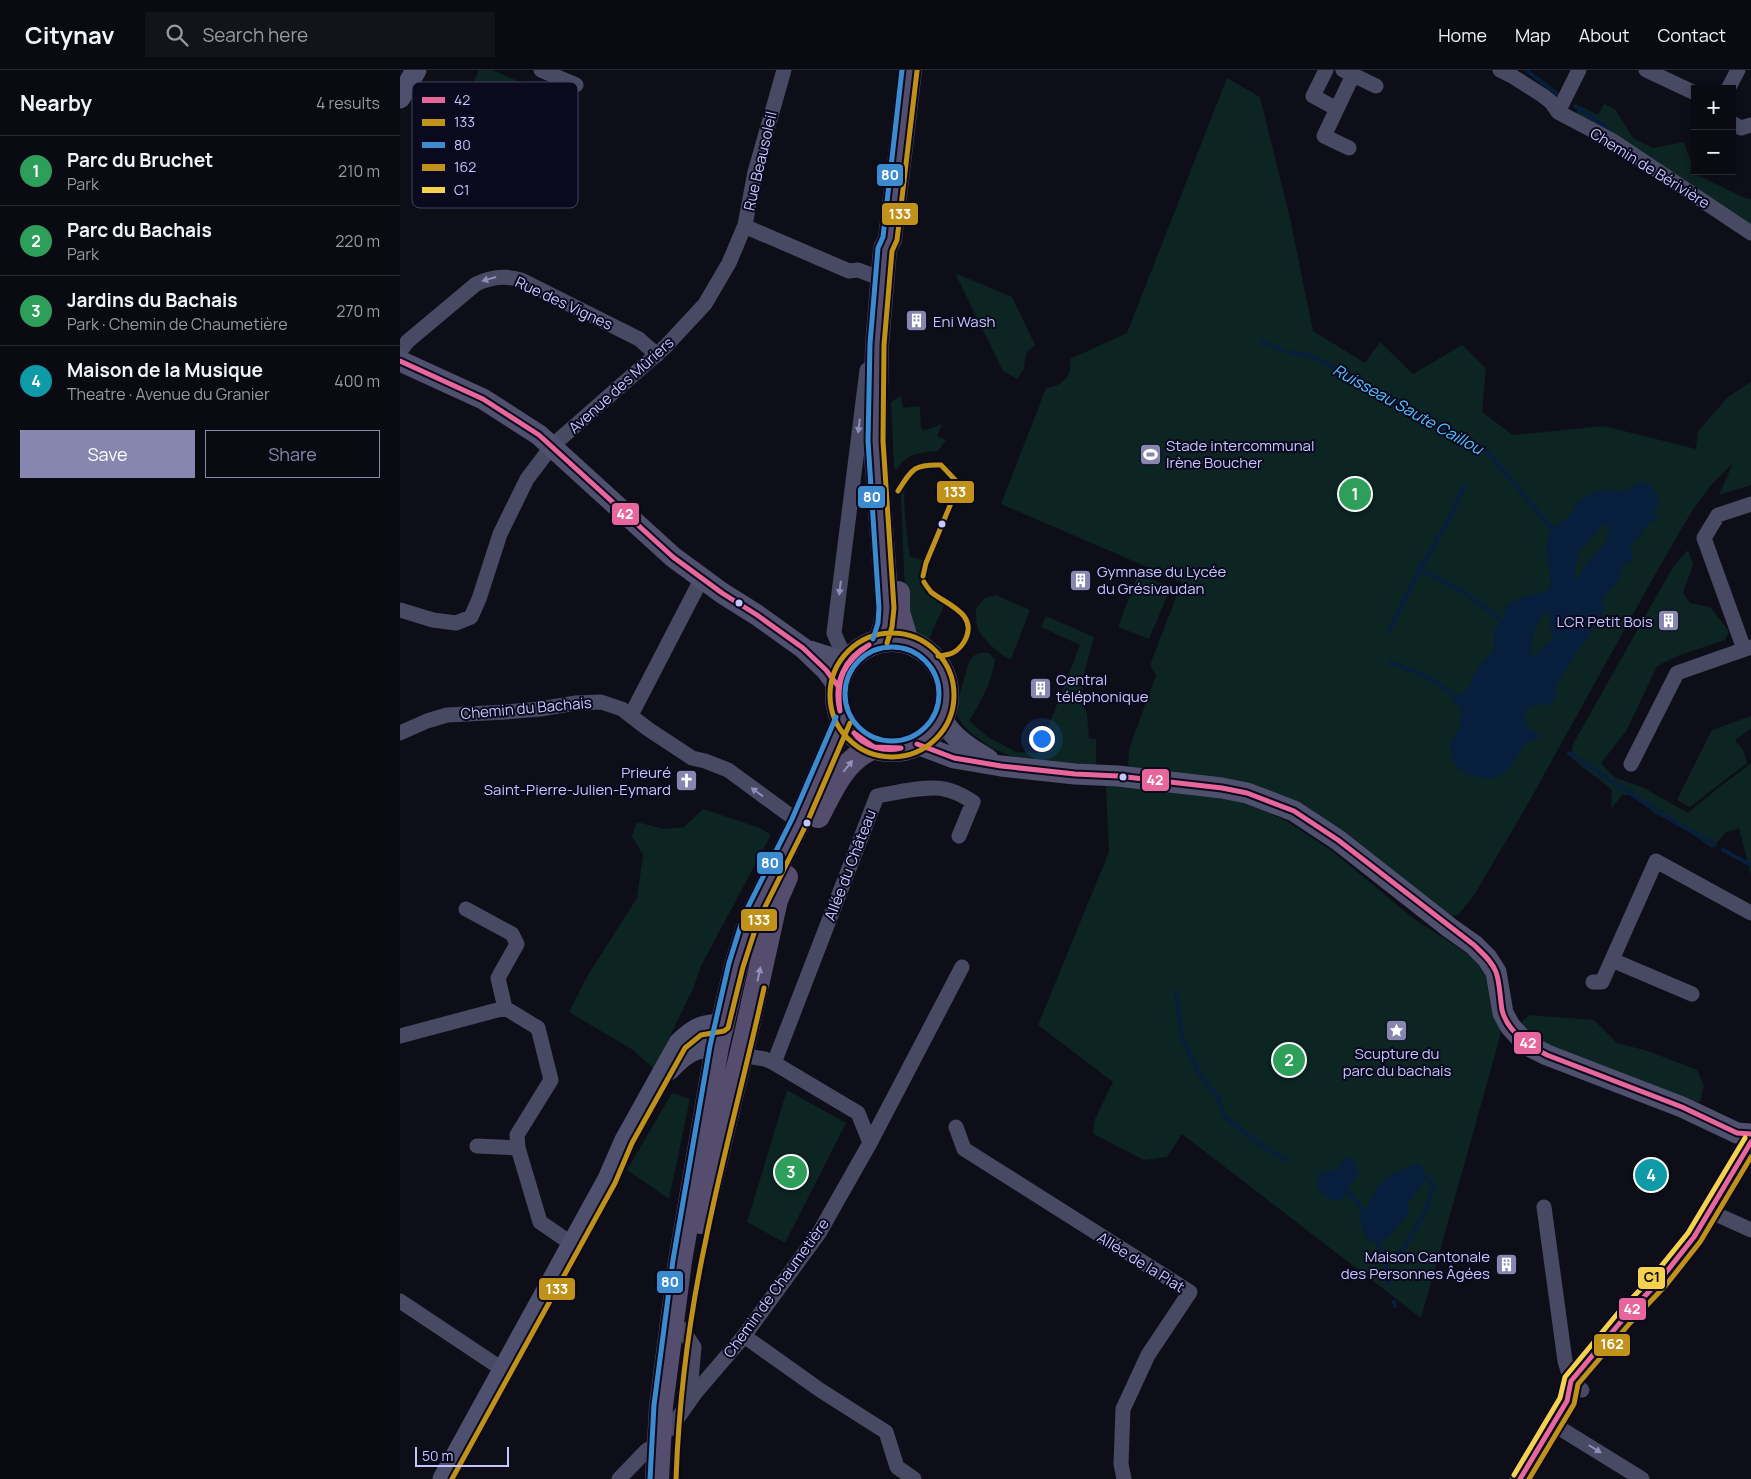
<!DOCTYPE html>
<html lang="en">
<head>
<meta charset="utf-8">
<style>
	:root { --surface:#0a0a12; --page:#13131b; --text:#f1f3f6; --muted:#999a9f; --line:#2a2b32; --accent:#8686ae }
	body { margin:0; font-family:Manrope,sans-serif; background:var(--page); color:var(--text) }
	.controls { position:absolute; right:15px; top:15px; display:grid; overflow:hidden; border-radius:0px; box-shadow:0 2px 8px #0003 }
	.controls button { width:45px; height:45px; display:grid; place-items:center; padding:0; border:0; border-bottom:1px solid var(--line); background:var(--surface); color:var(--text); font:25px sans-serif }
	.scale { position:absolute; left:15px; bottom:12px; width:94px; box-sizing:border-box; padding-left:5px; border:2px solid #c6c6ff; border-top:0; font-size:14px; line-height:18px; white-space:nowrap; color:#c6c6ff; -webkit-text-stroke:4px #0b091d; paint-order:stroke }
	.you { position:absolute; left:641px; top:668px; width:18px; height:18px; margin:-12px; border:4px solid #fff; border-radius:50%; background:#1a73e8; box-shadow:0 0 0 8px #1a73e833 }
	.badge { display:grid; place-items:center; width:32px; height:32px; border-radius:50%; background:var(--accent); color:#fff; font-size:16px; font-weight:700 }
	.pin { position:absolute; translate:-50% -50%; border:2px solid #fff; box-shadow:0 1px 5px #0006 }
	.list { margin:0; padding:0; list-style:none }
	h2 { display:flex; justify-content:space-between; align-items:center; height:65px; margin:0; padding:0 20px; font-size:21px }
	h2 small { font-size:16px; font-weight:400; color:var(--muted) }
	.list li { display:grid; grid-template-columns:32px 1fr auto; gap:15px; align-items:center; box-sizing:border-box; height:70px; padding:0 20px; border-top:1px solid var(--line) }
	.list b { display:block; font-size:19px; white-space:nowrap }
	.list p { margin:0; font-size:16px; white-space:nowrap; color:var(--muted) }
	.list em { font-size:16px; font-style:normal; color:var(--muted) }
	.actions { display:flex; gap:10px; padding:15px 20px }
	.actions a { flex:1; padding:11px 0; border:1px solid var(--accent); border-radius:0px; text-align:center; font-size:18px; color:var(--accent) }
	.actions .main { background:var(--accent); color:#fff }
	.icon { flex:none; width:28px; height:28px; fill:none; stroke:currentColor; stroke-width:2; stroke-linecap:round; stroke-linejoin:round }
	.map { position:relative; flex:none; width:1351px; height:1409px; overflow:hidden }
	header { display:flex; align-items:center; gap:30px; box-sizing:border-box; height:70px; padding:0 25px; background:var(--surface); border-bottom:1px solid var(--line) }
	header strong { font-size:24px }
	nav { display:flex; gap:28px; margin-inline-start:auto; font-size:18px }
	.search { width:350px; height:45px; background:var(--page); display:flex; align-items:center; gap:12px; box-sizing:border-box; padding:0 18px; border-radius:0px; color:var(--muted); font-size:19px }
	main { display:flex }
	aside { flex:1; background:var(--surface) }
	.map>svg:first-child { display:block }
</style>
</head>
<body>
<header>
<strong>Citynav</strong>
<div class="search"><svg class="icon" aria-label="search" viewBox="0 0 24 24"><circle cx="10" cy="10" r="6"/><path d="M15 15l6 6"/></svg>Search here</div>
<nav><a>Home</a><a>Map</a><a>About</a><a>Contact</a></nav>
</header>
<main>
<aside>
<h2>Nearby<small>4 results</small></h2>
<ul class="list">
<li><span class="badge" style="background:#2e9e5b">1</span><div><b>Parc du Bruchet</b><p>Park</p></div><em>210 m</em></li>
<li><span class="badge" style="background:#2e9e5b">2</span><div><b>Parc du Bachais</b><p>Park</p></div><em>220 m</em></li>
<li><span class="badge" style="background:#2e9e5b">3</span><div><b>Jardins du Bachais</b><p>Park · Chemin de Chaumetière</p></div><em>270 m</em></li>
<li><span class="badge" style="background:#0f9aa8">4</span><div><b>Maison de la Musique</b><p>Theatre · Avenue du Granier</p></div><em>400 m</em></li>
</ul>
<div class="actions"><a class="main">Save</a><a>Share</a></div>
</aside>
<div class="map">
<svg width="1351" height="1409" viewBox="0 0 1351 1409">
	<rect width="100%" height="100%" fill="#0e0e18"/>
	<path fill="#0c2422" d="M79,0H92L151,25L131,69L62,39Z
		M827,8L860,27L890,148L913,261L965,293L980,272L1013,304L1062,275L1086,298L1082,342L1113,365L1204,356L1296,379L1298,361L1329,326L1351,312V415L1319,425L1333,393L1312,414L1292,441L1257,501L1125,739L1074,825L1059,844L1049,847L926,752L728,700L729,679L756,605L750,595L782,512L601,434L646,318C663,316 673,306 670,289L727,263Z
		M1204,34L1215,39L1233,68L1253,78L1284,72L1295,104L1345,128L1351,129V159L1176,43L1180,36L1198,45Z
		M555,203L612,227L635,275L626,283L624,299L617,309L603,301Z
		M501,326L503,338L520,336L521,359L526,360L542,354L537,366L546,370L538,381C518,383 509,382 496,400L494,397L491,332Z
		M541,393L551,397L553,401C537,395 523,395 511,408C509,410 507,411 506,414C501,424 508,473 510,487L523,490L521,501L532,517L547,529L528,571L517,566L506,548L501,427C501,423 501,418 502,414C507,399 527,394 541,393Z
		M1288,480L1293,495L1283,523L1290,533L1310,537L1329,561L1325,570L1277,586L1257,596L1227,660L1201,693L1214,707L1244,718L1288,743L1317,719L1351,693V805L1339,758L1325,763L1312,778L1283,758L1256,744L1231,725H1222L1211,739L1212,720C1199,708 1183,699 1171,687L1173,674L1273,497Z
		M738,504L771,517L749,569L718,557Z
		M596,525L630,540L611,589C600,586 583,569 578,559C576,553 576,544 576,538L585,528Z
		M646,546L694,567L683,608V634L687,644L689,668L696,669V693L694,696L621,691L590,677L567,660L558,648L556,637L569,592C574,583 579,582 589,583L595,590C592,612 581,631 569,651L588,667L616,682L638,683L680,575L641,557Z
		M1351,646V659L1335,670L1343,680L1347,693L1290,737L1277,730L1312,660Z
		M706,716L793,722L845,731L888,752L932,781L1013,848L1086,896L1100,958V967L1021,1248L782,1064L767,1087L744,1090L693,1064L695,1049L713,1012L638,955L709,782Z
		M303,739L360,758L371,765L302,894L292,921L254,999L233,980L169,942L188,905L237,828L243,785L232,766L237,752L263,759L284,757Z
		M1129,945L1194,950L1217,973L1248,981L1297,1000L1304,1016L1300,1032L1284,1031L1127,967L1122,952Z
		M387,1020L446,1053L385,1173L347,1152Z
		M272,1023L290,1029L269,1129L227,1100Z"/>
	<path fill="#071f3c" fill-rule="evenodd" d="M1238,412C1253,414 1256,419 1259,433L1254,442L1258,447L1256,451L1250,452L1239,467L1232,472L1230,475L1233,484L1231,491L1222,497L1218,512L1203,527L1202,533L1204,538L1201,550L1193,558L1188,568L1177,581L1158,612L1155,620V628L1149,635H1134L1125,641C1124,654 1127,660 1139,665V668C1135,670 1129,672 1125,675C1120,679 1118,685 1115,690C1104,708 1093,712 1073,706C1060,703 1054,695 1051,683C1048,672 1057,664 1060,655C1062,648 1061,642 1060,636L1052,631L1055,626C1074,620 1069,611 1078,598C1082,591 1090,586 1095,579L1094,559L1103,552L1106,536C1121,525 1132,526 1149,520C1155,499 1139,481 1152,459C1157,452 1165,452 1170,445C1173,442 1175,435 1178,432C1183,428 1193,423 1199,421C1218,415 1220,429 1238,412ZM1203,454L1208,455L1209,462L1206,473L1188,492L1183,501L1174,510C1175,502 1176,488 1179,482C1186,472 1196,465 1203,454ZM1148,541L1153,570C1145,575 1140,582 1132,587C1132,570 1133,551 1148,541Z
		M947,1085L955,1093L958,1105L946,1121L943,1128C932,1134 925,1126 917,1118V1109L921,1102C937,1101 940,1098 947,1085Z
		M1019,1093L1027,1107L1008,1133L1009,1144L985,1170L973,1173L965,1167L959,1144L966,1142C979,1108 986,1106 1019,1093Z"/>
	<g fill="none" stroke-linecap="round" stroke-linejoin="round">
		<path stroke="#071f3c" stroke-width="4" d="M1126,0L1161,27
			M1175,36L1198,51L1210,61
			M862,271L869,275L882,280
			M889,282L911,286L965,313L998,336L1085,379L1152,459
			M1020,499L1067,524L1103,552
			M989,561L1020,499L1046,455L1064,417
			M990,592L1032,609L1055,626
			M1169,683L1263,745L1315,775
			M1323,780L1351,795
			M776,922L782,969L801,1006L818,1028L823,1041V1045C843,1063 863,1078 887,1090
			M946,1121L966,1142
			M977,1172L984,1184
			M989,1214L984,1184L992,1186L1002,1181L1024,1144L1034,1115L1027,1107
			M994,1232L995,1236"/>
		<path stroke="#484a63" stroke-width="15" d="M141,0L176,15
			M926,0L913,26L937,39
			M943,0L976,16
			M1100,0L1112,6L1142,25L1151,32L1158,42L1213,71L1351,163
			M1246,0L1295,23
			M1328,19L1338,0
			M1158,42L1179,0
			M1332,53L1341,58L1351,55
			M949,78L924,66L953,5
			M142,83L172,13
			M345,155L351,159L449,201L458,200L482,209
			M0,281L8,271L76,214C91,207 104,205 121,210L239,269L257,285
			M0,540L33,550L56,553L71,547L79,529L100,464L127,409L152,376L265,277L305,234L329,193L345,155L355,102L384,0
			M1344,579L1304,468L1318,445L1351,434
			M450,589L440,577L434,563L467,300
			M231,645L302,508
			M0,663L27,651L47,645L106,642L140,639L176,633L201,632L222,639L248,659L292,688L305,691L328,700L399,752
			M1231,694L1277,603L1351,577
			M66,839L112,864L117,874L98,908L105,938
			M1212,890L1292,924
			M1193,912H1202L1256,791L1351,843
			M0,966L105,938L138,958L151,1010L117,1065L118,1078L140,1152L172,1174
			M341,985L365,989L374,993L458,1043L470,1073
			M374,993L477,726C493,723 528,715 544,719C555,721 564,726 573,732L559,766
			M556,1057L564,1079L790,1222L748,1285L723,1339L721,1394L724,1409
			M77,1076L118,1078
			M1144,1137L1165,1291L1171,1311L1182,1320
			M1309,1141L1351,1160
			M0,1231L102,1299
			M282,1259L294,1277L289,1332
			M344,1266L420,1320L486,1362L497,1397L514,1409
			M1153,1354L1242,1409
			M270,1359L296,1322L344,1266L419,1163L470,1073L562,897
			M219,1409L247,1380L259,1374"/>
		<path stroke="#4e506e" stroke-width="21" d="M0,28L16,0
			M0,291L83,329L139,365L273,487L322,523L357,545L403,578L426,600L438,616
			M410,581L438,590L450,589
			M542,649C553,668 569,678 588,689
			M517,674L554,688L601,696L675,704L718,706L822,718L847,723L894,741L938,770L1050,858L1074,875L1087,888L1096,902L1103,943L1110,956L1119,966L1131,977L1147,985L1282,1037L1337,1063L1351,1064
			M269,1000C284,984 294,976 317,977
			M43,1409L208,1109L225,1070L279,973C294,958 301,955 322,954
			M1120,1409L1167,1331L1171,1311L1188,1289L1224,1248L1260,1210L1294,1167L1351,1072"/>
		<path stroke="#554d6d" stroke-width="24" d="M498,523V542L507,572
			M437 625a55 55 0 1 1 110 0a55 55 0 1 1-110 0Z
			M480,571L485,555L487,538L475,371L477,275L485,179L490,169L510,0
			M418,746C432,719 444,689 474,677
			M301,1152L345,969L376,830L386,807
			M257,1409L261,1336L280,1191L317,977L336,895L351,848L399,752L443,650"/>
		<defs>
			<path id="bus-1" d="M0,291L83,329L139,365L273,487L322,523L357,545L403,578L426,600L438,616
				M440,641C433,614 444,588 469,575
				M440,641C436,609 443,593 469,575
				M454,663L474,677L501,678
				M454,663C463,677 486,682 501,678
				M517,674L554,688L601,696L675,704L718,706L822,718L847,723L894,741L938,770L1074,875C1082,883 1092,891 1096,902C1100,913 1100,928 1102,940C1107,961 1129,976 1147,985L1282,1037L1337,1063L1351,1064
				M1120,1409L1167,1331L1171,1311L1224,1248L1260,1210L1294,1167L1351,1072"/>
			<path id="bus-2" d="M498,421C512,399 514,394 541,395L559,414L526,493L523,506
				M524,512C526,516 529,519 531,522C547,535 580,544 564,572C557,583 550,585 538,586
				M430 625a62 62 0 1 1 124 0a62 62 0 1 1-124 0Z
				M487,573L492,557L494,538L483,371L484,275L492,181L497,170L517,1
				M52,1409L215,1113L232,1073L285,978L301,965L324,961L328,958L343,897L358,851L406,755L450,653
				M276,1409C279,1328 289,1248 306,1169C323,1084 346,1001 364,918"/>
			<path id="bus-3" d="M473,569L478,553L479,538L468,371L470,274L478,178L483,167L502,0
				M445 624a47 47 0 1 1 94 0a47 47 0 1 1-94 0Z
				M250,1409L254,1335L273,1190L310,976L329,893L344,845L392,749L436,647"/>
			<path id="bus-4" d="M1129,1409L1174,1334L1178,1314L1230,1253L1266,1215L1300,1172L1351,1087"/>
			<path id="bus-5" d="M1114,1405L1160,1328L1165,1307L1218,1243L1254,1205L1288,1163L1345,1068"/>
		</defs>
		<use href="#bus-1" stroke="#0b091d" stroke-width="9"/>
		<use href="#bus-2" stroke="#0b091d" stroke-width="9"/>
		<use href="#bus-3" stroke="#0b091d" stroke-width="9"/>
		<use href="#bus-4" stroke="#0b091d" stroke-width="9"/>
		<use href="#bus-5" stroke="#0b091d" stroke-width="9"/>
		<use href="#bus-1" stroke="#e7679c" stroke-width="5"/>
		<use href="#bus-2" stroke="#c0921a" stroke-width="5"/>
		<use href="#bus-3" stroke="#3c8bce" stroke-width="5"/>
		<use href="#bus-4" stroke="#c0921a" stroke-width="5"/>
		<use href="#bus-5" stroke="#f5d24d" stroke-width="5"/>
	</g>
	<defs><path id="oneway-solid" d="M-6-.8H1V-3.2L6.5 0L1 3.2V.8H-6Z" transform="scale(1.25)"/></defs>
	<g fill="#8d8eb9">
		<use href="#oneway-solid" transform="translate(89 209) rotate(164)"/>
		<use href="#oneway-solid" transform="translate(459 356) rotate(97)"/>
		<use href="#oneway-solid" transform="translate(440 518) rotate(97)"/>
		<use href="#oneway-solid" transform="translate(357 722) rotate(-144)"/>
		<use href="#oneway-solid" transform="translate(1195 1379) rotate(32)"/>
	</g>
	<g fill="#9390bd">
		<use href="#oneway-solid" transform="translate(448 696) rotate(-51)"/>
		<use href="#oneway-solid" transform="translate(359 904) rotate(-78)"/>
	</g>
	<defs>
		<symbol id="building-square" viewBox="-11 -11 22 22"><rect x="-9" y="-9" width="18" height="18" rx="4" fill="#8686ae" stroke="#0b091d"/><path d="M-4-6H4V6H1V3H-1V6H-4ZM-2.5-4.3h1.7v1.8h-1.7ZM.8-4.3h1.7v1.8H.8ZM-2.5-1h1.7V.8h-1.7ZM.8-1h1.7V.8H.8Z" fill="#fff"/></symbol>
		<symbol id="stadium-square" viewBox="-11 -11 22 22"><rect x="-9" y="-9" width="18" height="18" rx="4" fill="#8686ae" stroke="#0b091d"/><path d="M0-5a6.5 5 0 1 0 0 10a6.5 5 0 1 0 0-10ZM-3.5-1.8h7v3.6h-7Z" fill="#fff"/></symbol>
		<symbol id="church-square" viewBox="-11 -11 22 22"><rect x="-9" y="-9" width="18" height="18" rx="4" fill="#8686ae" stroke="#0b091d"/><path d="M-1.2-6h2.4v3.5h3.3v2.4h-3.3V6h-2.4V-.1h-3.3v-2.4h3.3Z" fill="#fff"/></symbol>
		<symbol id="sight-square" viewBox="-11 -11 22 22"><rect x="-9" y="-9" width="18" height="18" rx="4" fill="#8686ae" stroke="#0b091d"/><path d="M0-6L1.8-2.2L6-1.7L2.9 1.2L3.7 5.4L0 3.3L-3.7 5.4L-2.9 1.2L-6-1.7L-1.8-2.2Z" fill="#fff"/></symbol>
	</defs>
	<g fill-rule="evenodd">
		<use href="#building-square" x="504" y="238" width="25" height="25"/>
		<use href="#stadium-square" x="738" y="372" width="25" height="25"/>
		<use href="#building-square" x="668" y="498" width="25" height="25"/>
		<use href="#building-square" x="1256" y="538" width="25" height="25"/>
		<use href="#building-square" x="628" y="606" width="25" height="25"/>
		<use href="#church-square" x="274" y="698" width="25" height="25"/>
		<use href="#sight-square" x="984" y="948" width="25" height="25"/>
		<use href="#building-square" x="1094" y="1182" width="25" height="25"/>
	</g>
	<g fill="#c6c6ff" stroke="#0b091d" stroke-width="2">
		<circle cx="542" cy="454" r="4.5"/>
		<circle cx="339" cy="533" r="4.5"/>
		<circle cx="723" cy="707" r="4.5"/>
		<circle cx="407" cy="753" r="4.5"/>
	</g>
	<g text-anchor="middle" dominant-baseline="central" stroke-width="4" stroke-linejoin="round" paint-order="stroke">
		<g font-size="15" fill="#c6c6ff" stroke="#0b091d">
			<text transform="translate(360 91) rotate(-77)">Rue Beausoleil</text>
			<text transform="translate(1250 98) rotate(32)">Chemin de Bérivière</text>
			<text transform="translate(164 233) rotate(25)">Rue des Vignes</text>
			<text transform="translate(221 315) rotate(-42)">Avenue des Mûriers</text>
			<text transform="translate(126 638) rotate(-5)">Chemin du Bachais</text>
			<text transform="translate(450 795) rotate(-69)">Allée du Château</text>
			<text transform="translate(741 1192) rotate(32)">Allée de la Piat</text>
			<text transform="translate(376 1218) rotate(-54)">Chemin de Chaumetière</text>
		</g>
		<g font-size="15" fill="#c6c6ff" stroke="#0b091d" text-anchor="start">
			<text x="533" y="251">Eni Wash</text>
			<text x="766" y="375">Stade intercommunal<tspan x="766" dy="17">Irène Boucher</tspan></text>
			<text x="697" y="501">Gymnase du Lycée<tspan x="697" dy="17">du Grésivaudan</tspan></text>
			<text x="1253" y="551" text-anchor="end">LCR Petit Bois</text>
			<text x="656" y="609">Central<tspan x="656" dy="17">téléphonique</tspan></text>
			<text x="271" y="702" text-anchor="end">Prieuré<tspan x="271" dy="17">Saint-Pierre-Julien-Eymard</tspan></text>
			<text x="997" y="983" text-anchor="middle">Scupture du<tspan x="997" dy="17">parc du bachais</tspan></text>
			<text x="1090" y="1186" text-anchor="end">Maison Cantonale<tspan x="1090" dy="17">des Personnes Âgées</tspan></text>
		</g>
		<g font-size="16" font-style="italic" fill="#54c2ff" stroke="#0b091d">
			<text transform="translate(1008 339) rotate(29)">Ruisseau Saute Caillou</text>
		</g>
	</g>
	<rect x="12" y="12" width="166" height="126" rx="8" fill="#0b091d" stroke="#434261" stroke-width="1"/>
	<rect x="22" y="27" width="23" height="6" fill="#e7679c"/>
	<rect x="22" y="49" width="23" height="7" fill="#c0921a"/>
	<rect x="22" y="72" width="23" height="6" fill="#3c8bce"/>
	<rect x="22" y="94" width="23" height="7" fill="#c0921a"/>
	<rect x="22" y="117" width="23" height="6" fill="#f5d24d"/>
	<g font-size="14" fill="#c6c6ff">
		<text x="54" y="35">42</text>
		<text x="54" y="57">133</text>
		<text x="54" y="80">80</text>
		<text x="54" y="102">162</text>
		<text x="54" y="125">C1</text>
	</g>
	<g stroke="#0b091d" stroke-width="2">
		<rect x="476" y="93" width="28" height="24" rx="5" fill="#3c8bce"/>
		<rect x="481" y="132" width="38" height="24" rx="5" fill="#c0921a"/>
		<rect x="536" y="410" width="39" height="24" rx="5" fill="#c0921a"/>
		<rect x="457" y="415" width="29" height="24" rx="5" fill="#3c8bce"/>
		<rect x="211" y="432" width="29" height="24" rx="5" fill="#e7679c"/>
		<rect x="741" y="698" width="29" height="24" rx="5" fill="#e7679c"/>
		<rect x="356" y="781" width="28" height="24" rx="5" fill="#3c8bce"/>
		<rect x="340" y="838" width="38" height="24" rx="5" fill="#c0921a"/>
		<rect x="1113" y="961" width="29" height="24" rx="5" fill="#e7679c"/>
		<rect x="1237" y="1196" width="29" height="24" rx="5" fill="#f5d24d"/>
		<rect x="256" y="1200" width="28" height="24" rx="5" fill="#3c8bce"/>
		<rect x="138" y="1207" width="38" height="24" rx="5" fill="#c0921a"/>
		<rect x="1218" y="1227" width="29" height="24" rx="5" fill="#e7679c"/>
		<rect x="1193" y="1263" width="38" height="24" rx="5" fill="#c0921a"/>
	</g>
	<g font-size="14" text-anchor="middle" font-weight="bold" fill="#fff">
		<text x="490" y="110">80</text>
		<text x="500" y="149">133</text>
		<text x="555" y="427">133</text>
		<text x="472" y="432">80</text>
		<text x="225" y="449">42</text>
		<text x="755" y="715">42</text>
		<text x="370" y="798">80</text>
		<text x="359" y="855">133</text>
		<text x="1128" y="978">42</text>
		<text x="270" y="1217">80</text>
		<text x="157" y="1224">133</text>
		<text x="1232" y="1244">42</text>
		<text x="1212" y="1279">162</text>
	</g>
	<g font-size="14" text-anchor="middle" font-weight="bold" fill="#111">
		<text x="1252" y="1212">C1</text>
	</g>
</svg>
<div class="controls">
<button>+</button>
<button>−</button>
</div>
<div class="scale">50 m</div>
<div class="you"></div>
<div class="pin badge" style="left:955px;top:424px;background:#2e9e5b">1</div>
<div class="pin badge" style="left:889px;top:990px;background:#2e9e5b">2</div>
<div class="pin badge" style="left:391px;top:1102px;background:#2e9e5b">3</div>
<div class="pin badge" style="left:1251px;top:1105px;background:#0f9aa8">4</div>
</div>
</main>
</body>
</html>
